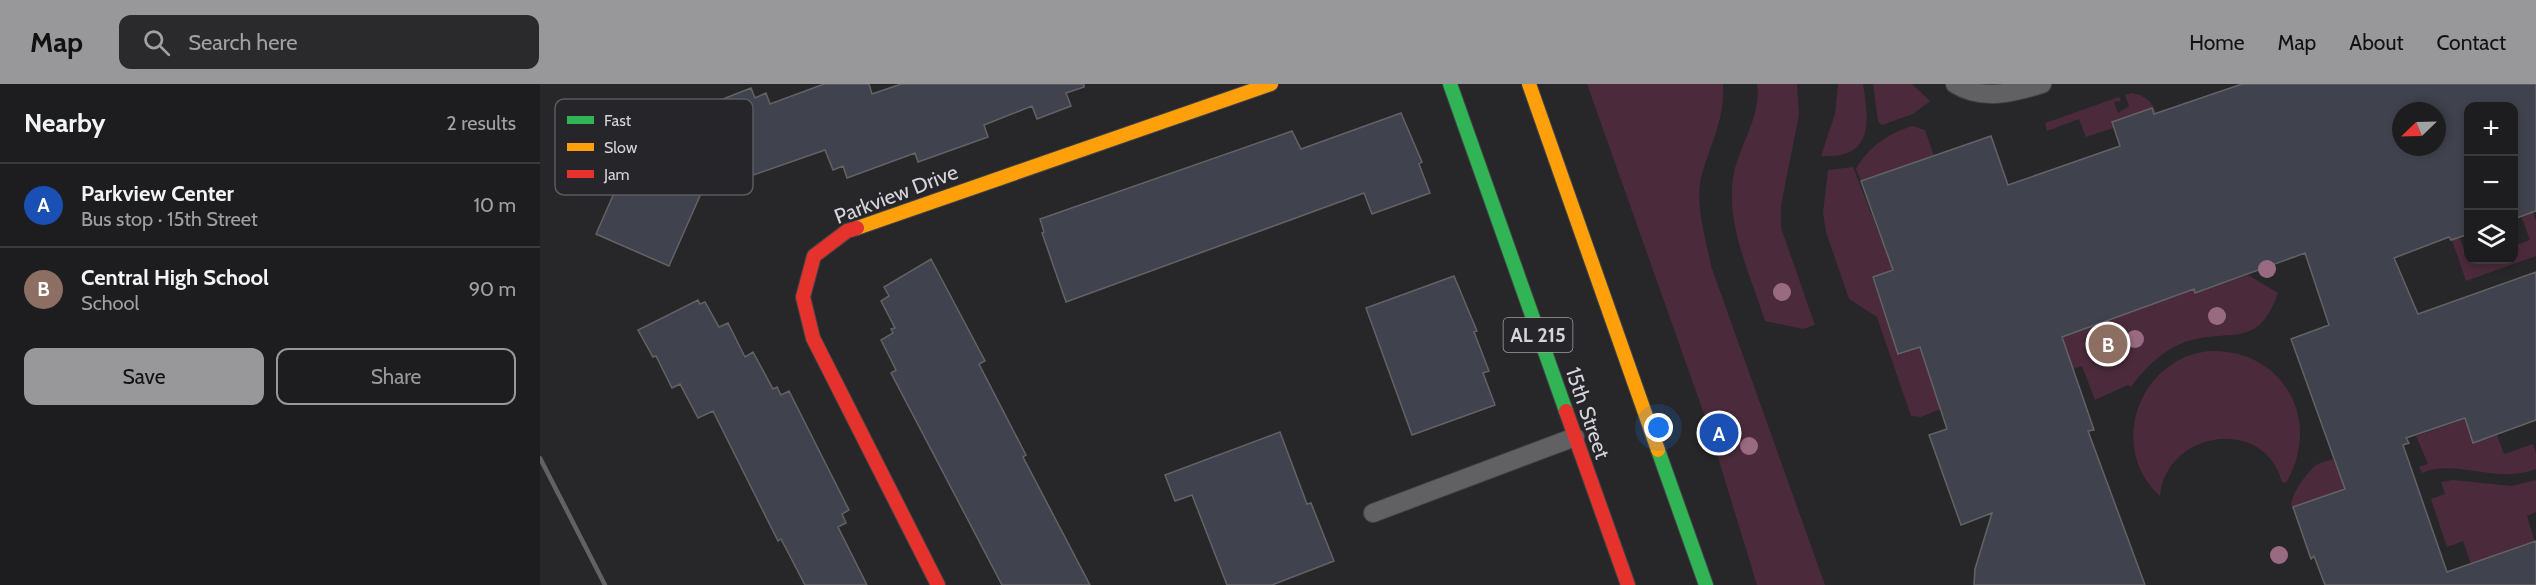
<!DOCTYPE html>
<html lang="en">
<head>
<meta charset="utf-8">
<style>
	:root { --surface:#1d1c1f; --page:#2a292c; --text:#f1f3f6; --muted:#a0a1a4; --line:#3b3a3d; --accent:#98979a }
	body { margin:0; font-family:Cabin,sans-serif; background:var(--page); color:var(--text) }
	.controls { position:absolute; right:18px; top:18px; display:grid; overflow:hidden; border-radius:12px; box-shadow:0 3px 9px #0003 }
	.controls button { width:54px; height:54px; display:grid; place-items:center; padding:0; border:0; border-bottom:2px solid var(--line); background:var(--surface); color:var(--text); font:30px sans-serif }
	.compass { position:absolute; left:1852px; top:18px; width:54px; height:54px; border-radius:50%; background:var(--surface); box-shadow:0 3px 9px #0003; rotate:247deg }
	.you { position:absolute; left:1119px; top:344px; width:21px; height:21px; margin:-15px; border:4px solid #fff; border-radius:50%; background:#1a73e8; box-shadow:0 0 0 9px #1a73e833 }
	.badge { display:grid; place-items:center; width:39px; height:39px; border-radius:50%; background:var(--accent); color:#fff; font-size:20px; font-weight:700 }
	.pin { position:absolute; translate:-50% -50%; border:3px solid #fff; box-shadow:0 2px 6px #0006 }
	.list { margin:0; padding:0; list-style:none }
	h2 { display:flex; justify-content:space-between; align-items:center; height:78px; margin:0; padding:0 24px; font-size:26px }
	h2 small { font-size:20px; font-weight:400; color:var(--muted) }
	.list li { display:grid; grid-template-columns:39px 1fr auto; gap:18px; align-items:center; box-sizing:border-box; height:84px; padding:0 24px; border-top:2px solid var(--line) }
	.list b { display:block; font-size:22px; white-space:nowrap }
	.list p { margin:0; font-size:20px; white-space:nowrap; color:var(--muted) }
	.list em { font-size:20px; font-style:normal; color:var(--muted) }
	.actions { display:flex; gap:12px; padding:18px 24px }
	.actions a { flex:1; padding:14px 0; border:2px solid var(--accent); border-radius:12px; text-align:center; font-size:21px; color:var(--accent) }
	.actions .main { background:var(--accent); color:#111 }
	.icon { flex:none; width:33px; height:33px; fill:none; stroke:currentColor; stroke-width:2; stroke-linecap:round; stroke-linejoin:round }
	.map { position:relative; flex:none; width:1996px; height:501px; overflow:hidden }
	header { display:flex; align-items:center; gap:36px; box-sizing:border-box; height:84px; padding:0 30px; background:var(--accent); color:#111 }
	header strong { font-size:28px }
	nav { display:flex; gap:33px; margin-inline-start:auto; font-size:21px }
	.search { width:420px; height:54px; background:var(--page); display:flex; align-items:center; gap:15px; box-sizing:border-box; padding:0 21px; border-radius:12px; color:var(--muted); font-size:22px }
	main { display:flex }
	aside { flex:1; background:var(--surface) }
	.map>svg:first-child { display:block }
</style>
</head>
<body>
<header>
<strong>Map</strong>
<div class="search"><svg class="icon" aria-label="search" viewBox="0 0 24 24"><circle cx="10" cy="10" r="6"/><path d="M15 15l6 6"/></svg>Search here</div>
<nav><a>Home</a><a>Map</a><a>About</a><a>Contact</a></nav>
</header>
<main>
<aside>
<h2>Nearby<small>2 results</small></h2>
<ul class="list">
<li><span class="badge" style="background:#1a4fb4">A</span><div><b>Parkview Center</b><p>Bus stop · 15th Street</p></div><em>10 m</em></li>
<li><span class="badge" style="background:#8d6e63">B</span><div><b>Central High School</b><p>School</p></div><em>90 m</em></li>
</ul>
<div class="actions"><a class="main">Save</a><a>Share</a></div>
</aside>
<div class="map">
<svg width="1996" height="501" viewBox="0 0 1996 501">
	<rect width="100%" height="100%" fill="#272629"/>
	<path fill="#4b2b3b" d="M1047,0H1183C1185,36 1170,60 1161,94C1155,121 1166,155 1171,182L1285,501H1217L1169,344Z
		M1217,0H1257L1259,31L1241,121V144L1275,241L1263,245L1225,237C1211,192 1186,142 1193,94C1198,62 1222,33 1217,0Z
		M1298,0H1323C1330,40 1332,75 1281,72L1295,30Z
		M1333,0H1372L1390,17L1373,30L1342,41L1338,37Z
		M1592,9C1604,11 1612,17 1616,28L1614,30L1612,24L1572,38L1573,44L1546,53L1539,35L1507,47L1505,39L1579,13L1581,17L1574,18L1578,29L1589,22L1585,11Z
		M1372,42L1385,46L1394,72L1321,97L1316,85C1329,62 1348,50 1372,42Z
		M1313,83L1353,185L1332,193L1359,271L1380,263L1394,302L1408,322L1381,333L1371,332L1337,233L1309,215L1286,148L1283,129L1288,86Z
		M1992,126L1996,137V172L1926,197L1912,156L1919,153L1929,177L1974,176V162L1990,156L1980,129Z
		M1708,191L1738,209C1718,266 1691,244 1648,257C1624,265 1606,283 1591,303L1588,301L1555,316L1542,282L1496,298L1485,267L1654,205L1656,209Z
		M1669,267C1743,264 1783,336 1746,399L1742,398C1724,331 1626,347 1620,412C1567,364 1598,275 1669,267Z
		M1925,335L1933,359L1957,351L1964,370L1993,360L1996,369V385C1956,401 1917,374 1882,389L1879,383L1888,380L1876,352Z
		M1793,375L1795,380L1801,378L1808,404L1752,425C1748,413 1766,390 1775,382C1780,378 1787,377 1793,375Z
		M1913,396L1971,402L1996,396V428L1987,432L1995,458L1931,480L1923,457L1907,463L1891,415L1905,410L1901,398Z"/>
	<path fill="#40424d" stroke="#636366" stroke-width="1.5" fill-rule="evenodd" d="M284,0H329L332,10L361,0H544V3L526,9L531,22L497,35L492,22L444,41L448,53L378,78L375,69L307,94L303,82L293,86L285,66L179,103L167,72L175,69L161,31L185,23L183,15L211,4L215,14L226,9L230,20Z
		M1702,0H1996V127L1974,135V22H1929V150L1911,156L1909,153L1854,174L1878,230L1996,188V336L1933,359L1925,334L1866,354L1869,359L1863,361L1907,488L1996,457V501H1785L1774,472L1771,475L1753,423L1805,405L1751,255L1789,241L1765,169L1655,209L1654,205L1522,253L1554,346L1548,347L1605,501H1434L1435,485L1452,429L1421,441L1389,351L1407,345L1380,263L1358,270L1333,193L1353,186L1321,97L1451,52L1468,101L1580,62L1572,38L1612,24L1614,30ZM1861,27H1897V63H1861Z
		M861,29L882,78L879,80L890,109L832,130L824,109L526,218L502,149L504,148L500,135L752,47L761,65Z
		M90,73L163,105L129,182L56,150Z
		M391,175L445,277L439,280L486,371L483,373L550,501H462L351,289L356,286L341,256L353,249L351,245L355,244L341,217L349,212L344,203Z
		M914,192L937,247L934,248L949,287L943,289L955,321L872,351L826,224Z
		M158,216L160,220L165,218L179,243L188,239L205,273L213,268L233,305L237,303L241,311L249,307L309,426L302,430L306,439L298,443L327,501H265L241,455L238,457L173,327L158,334L140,300L132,304L116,272L113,273L98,246Z
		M740,348L767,420L771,419L794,477L732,501H687L652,411L635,417L625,391Z"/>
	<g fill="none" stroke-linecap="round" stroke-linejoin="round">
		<defs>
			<path id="lane" d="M1415,0C1442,17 1472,9 1502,0
				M833,429L1035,353"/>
			<path id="fast" d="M910,0L1026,327
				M1118,366L1166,501"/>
			<path id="slow" d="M989,0L1118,366
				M317,144L731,0"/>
			<path id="jam" d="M317,144L307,147L274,172L263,213L273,254L398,501
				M1026,327L1088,501"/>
		</defs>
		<use href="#lane" stroke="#434345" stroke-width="20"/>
		<use href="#fast" stroke="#434345" stroke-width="16"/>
		<use href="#slow" stroke="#434345" stroke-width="16"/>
		<use href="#jam" stroke="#434345" stroke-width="16"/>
		<use href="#lane" stroke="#616163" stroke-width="18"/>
		<use href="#fast" stroke="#30b455" stroke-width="14"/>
		<use href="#slow" stroke="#ff9f0a" stroke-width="14"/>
		<use href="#jam" stroke="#e5322d" stroke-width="14"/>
		<path stroke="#626264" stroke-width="4.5" d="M0,374L65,501"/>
	</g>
	<g fill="#996b80">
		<circle cx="1727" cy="185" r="9"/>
		<circle cx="1242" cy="208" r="9"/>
		<circle cx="1677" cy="232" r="9"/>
		<circle cx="1595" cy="255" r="9"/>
		<circle cx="1209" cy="362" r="9"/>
		<circle cx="1739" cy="471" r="9"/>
	</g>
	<g text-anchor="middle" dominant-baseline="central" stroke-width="4.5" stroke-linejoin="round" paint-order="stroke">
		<rect fill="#26252a" stroke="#a0a0a3" stroke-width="1.5" x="963.5" y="234" width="69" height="34" rx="4.5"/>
		<g font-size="20" font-weight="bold" fill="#d5d4d7">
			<text x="998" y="251">AL 215</text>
		</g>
		<g font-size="21" fill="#d5d4d7" stroke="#26252a">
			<text transform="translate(356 110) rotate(-21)">Parkview Drive</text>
			<text transform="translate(1048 329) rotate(71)">15th Street</text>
		</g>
	</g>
	<rect x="15" y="15" width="198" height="96" rx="9" fill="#26252a" stroke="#5b5a5e" stroke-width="1.5"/>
	<rect x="27" y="32" width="27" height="8" fill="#30b455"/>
	<rect x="27" y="59" width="27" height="8" fill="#ff9f0a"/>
	<rect x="27" y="86" width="27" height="8" fill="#e5322d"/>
	<g font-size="16" fill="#d5d4d7">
		<text x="64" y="42">Fast</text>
		<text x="64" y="69">Slow</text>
		<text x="64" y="96">Jam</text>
	</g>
</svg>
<div class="controls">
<button>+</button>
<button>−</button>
<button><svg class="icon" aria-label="layers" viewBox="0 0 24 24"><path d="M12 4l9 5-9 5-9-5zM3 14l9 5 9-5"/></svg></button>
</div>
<svg class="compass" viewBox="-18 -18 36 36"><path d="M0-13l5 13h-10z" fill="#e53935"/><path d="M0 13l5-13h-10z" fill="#a0a1a4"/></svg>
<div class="you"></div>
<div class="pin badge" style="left:1179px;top:349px;background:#1a4fb4">A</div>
<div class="pin badge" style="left:1568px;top:260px;background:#8d6e63">B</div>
</div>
</main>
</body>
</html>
